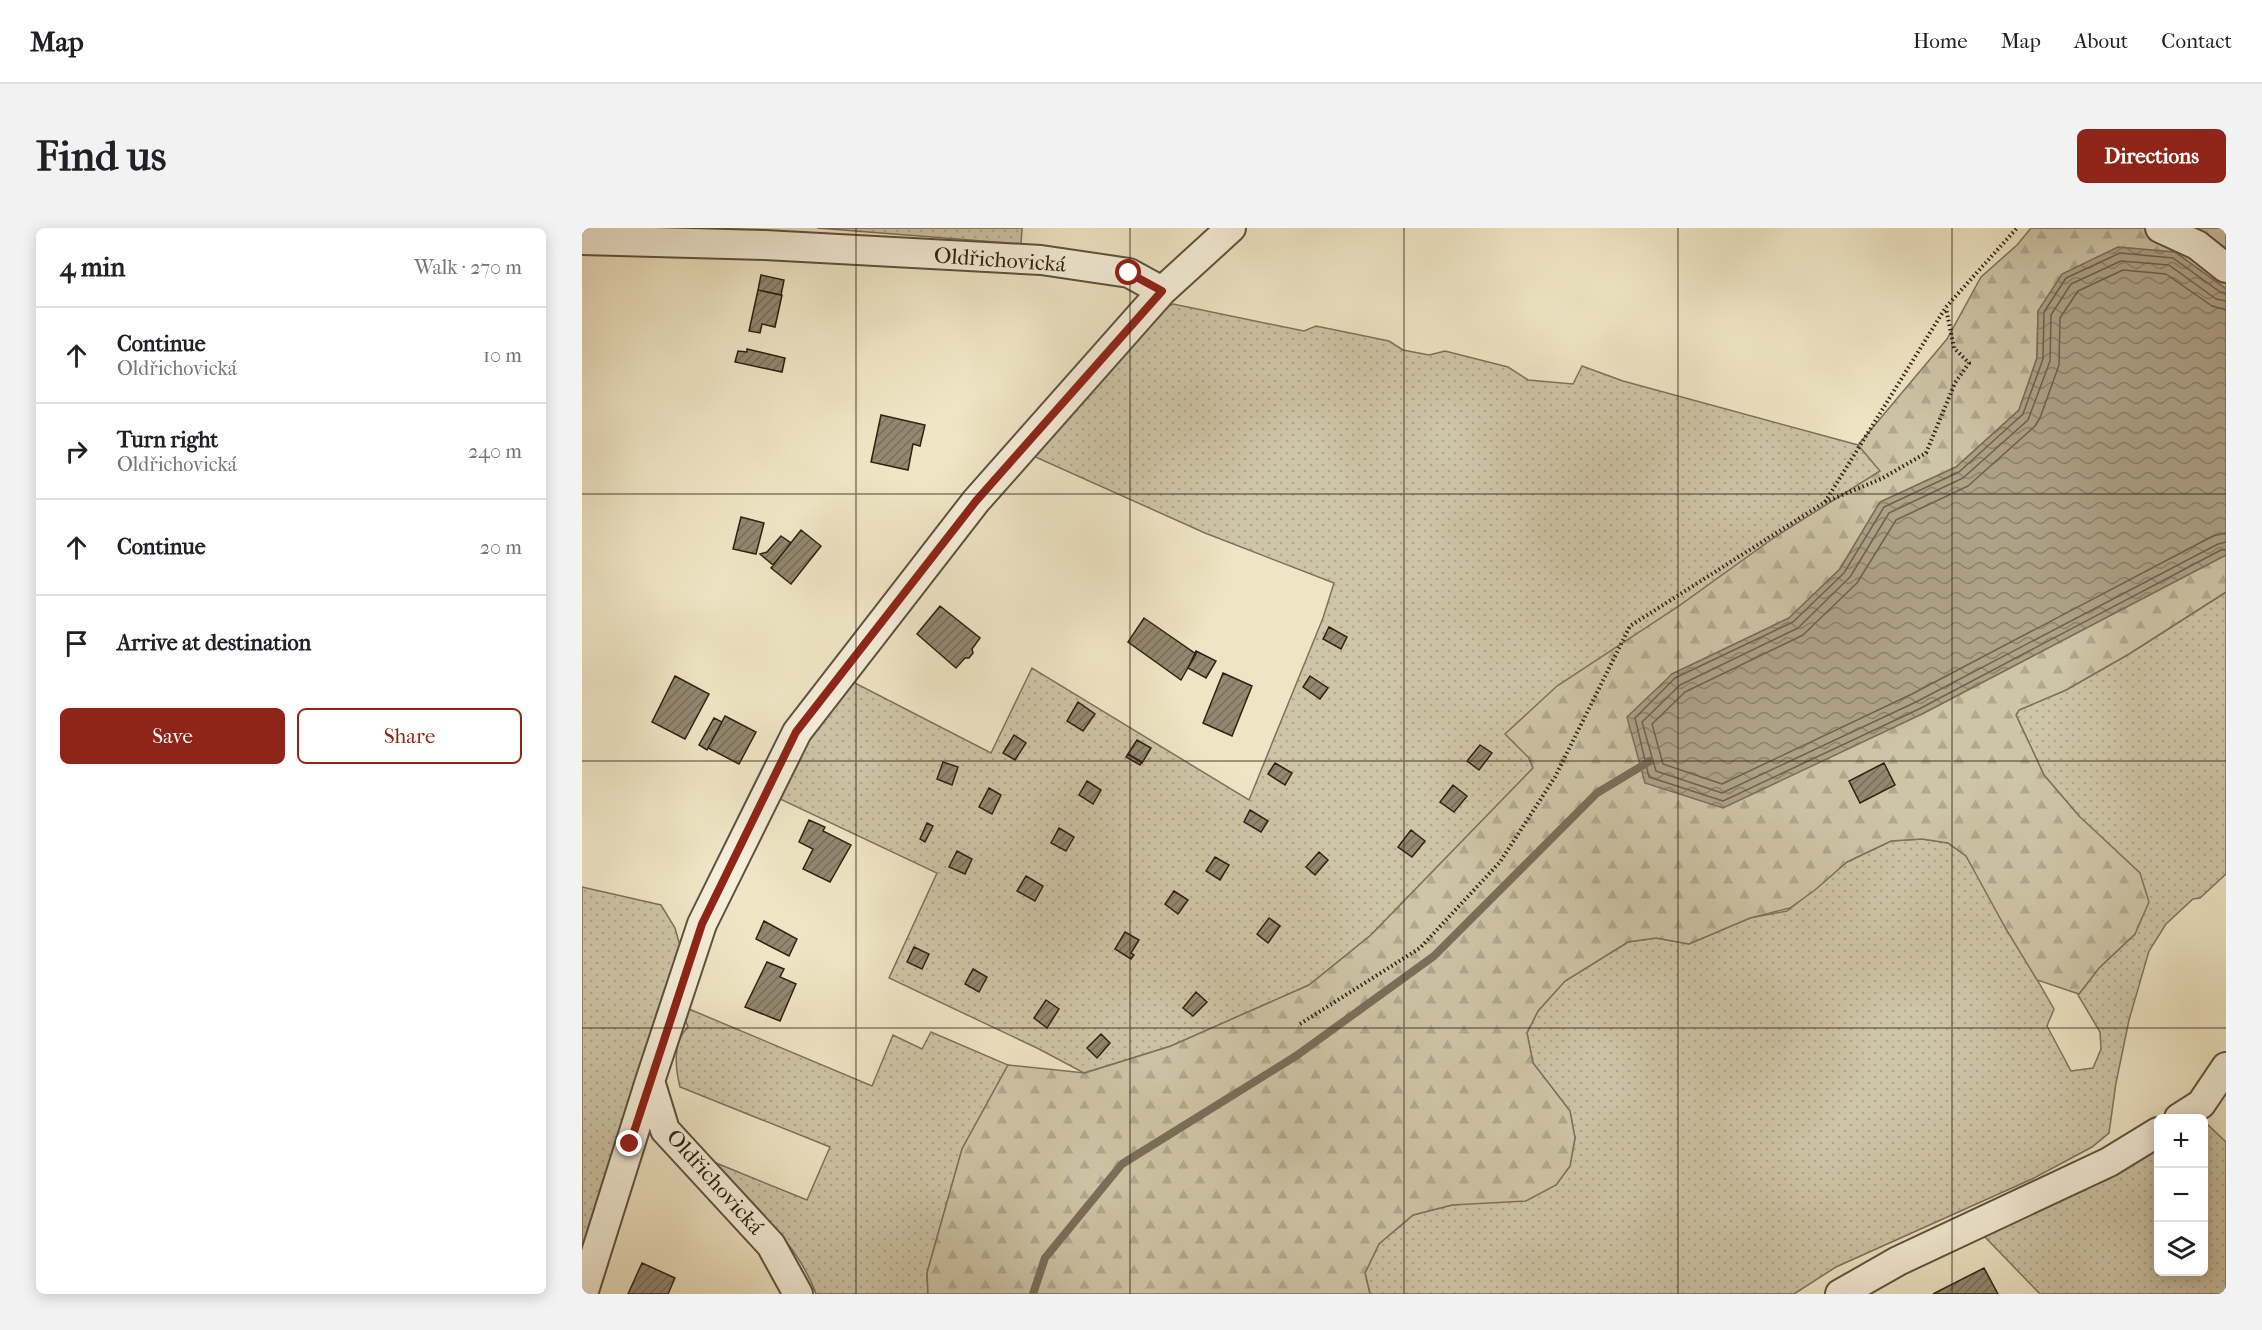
<!DOCTYPE html>
<html lang="en">
<head>
<meta charset="utf-8">
<style>
	:root { --surface:#fff; --page:#f2f2f2; --text:#202124; --muted:#757577; --line:#e0e0e0; --accent:#8f2418 }
	body { margin:0; font-family:"IM FELL French Canon",serif; background:var(--page); color:var(--text) }
	.controls { position:absolute; right:18px; bottom:18px; display:grid; overflow:hidden; border-radius:9px; box-shadow:0 3px 15px #0003 }
	.controls button { width:54px; height:54px; display:grid; place-items:center; padding:0; border:0; border-bottom:2px solid var(--line); background:var(--surface); color:var(--text); font:30px sans-serif }
	.stop { position:absolute; width:18px; height:18px; margin:-14px; border:4px solid #8f2418; border-radius:50%; background:#fff }
	.stop.end { background:#8f2418; border-color:#fff; box-shadow:0 2px 6px #0008 }
	.list { margin:0; padding:0; list-style:none }
	h2 { display:flex; justify-content:space-between; align-items:center; height:78px; margin:0; padding:0 24px; font-size:26px }
	h2 small { font-size:20px; font-weight:400; color:var(--muted) }
	.list li { display:grid; grid-template-columns:39px 1fr auto; gap:18px; align-items:center; box-sizing:border-box; height:96px; padding:0 24px; border-top:2px solid var(--line) }
	.list b { display:block; font-size:22px; white-space:nowrap }
	.list p { margin:0; font-size:20px; white-space:nowrap; color:var(--muted) }
	.list em { font-size:20px; font-style:normal; color:var(--muted) }
	.actions { display:flex; gap:12px; padding:18px 24px }
	.actions a { flex:1; padding:14px 0; border:2px solid var(--accent); border-radius:9px; text-align:center; font-size:21px; color:var(--accent) }
	.actions .main { background:var(--accent); color:#fff }
	.icon { flex:none; width:33px; height:33px; fill:none; stroke:currentColor; stroke-width:2; stroke-linecap:round; stroke-linejoin:round }
	.map { position:relative; flex:none; width:1644px; height:1066px; overflow:hidden; border-radius:9px }
	header { display:flex; align-items:center; gap:36px; box-sizing:border-box; height:84px; padding:0 30px; background:var(--surface); border-bottom:2px solid var(--line) }
	header strong { font-size:28px }
	nav { display:flex; gap:33px; margin-inline-start:auto; font-size:21px }
	.intro { display:flex; align-items:center; justify-content:space-between; box-sizing:border-box; height:144px; padding:0 36px }
	h1 { margin:0; font-size:42px }
	.button { padding:15px 27px; border-radius:9px; background:var(--accent); color:#fff; font-size:21px; font-weight:700 }
	main { display:flex; gap:36px; padding:0 36px }
	aside { flex:1; background:var(--surface); border-radius:9px; box-shadow:0 3px 15px #0003 }
	.map>svg:first-child { display:block }
</style>
</head>
<body>
<header>
<strong>Map</strong>
<nav><a>Home</a><a>Map</a><a>About</a><a>Contact</a></nav>
</header>
<div class="intro"><h1>Find us</h1><a class="button">Directions</a></div>
<main>
<aside>
<h2>4 min<small>Walk · 270 m</small></h2>
<ul class="list">
<li><svg class="icon" aria-label="ahead" viewBox="0 0 24 24"><path d="M12 20V5M6 11l6-6 6 6"/></svg><div><b>Continue</b><p>Oldřichovická</p></div><em>10 m</em></li>
<li><svg class="icon" aria-label="right" viewBox="0 0 24 24"><path d="M7 20v-9h11M14 6l5 5-5 5"/></svg><div><b>Turn right</b><p>Oldřichovická</p></div><em>240 m</em></li>
<li><svg class="icon" aria-label="ahead" viewBox="0 0 24 24"><path d="M12 20V5M6 11l6-6 6 6"/></svg><div><b>Continue</b></div><em>20 m</em></li>
<li><svg class="icon" aria-label="arrive" viewBox="0 0 24 24"><path d="M6 21V4h12l-3 4 3 4H6"/></svg><div><b>Arrive at destination</b></div></li>
</ul>
<div class="actions"><a class="main">Save</a><a>Share</a></div>
</aside>
<div class="map">
<svg width="1644" height="1066" viewBox="0 0 1644 1066">
	<defs>
		<pattern id="green-dots" width="8" height="8" patternUnits="userSpaceOnUse" patternTransform="scale(1.5)"><rect width="8" height="8" fill="#cec4a6"/><path d="M2 2h.1M6 6h.1" fill="none" stroke="#b1a88e" stroke-width="1.8" stroke-linecap="round"/></pattern>
		<pattern id="forest-firs" width="22" height="20" patternUnits="userSpaceOnUse" patternTransform="scale(1.5)"><rect width="22" height="20" fill="#cec4a6"/><path d="M5 1l3.5 6h-7zM16 11l3.5 6h-7z" fill="#b1a88e"/></pattern>
		<pattern id="water-waves" width="16" height="10" patternUnits="userSpaceOnUse" patternTransform="scale(1.5)"><rect width="16" height="10" fill="#aea288"/><path d="M0 5q4-4 8 0t8 0" fill="none" stroke="#8e846e"/></pattern>
		<pattern id="building-hatch" width="6" height="6" patternUnits="userSpaceOnUse" patternTransform="scale(1.5)"><rect width="6" height="6" fill="#938770"/><path d="M-1 1l2-2M0 6l6-6M5 7l2-2" fill="none" stroke="#786e5b"/></pattern>
	</defs>
	<rect width="100%" height="100%" fill="#efe5c4"/>
	<filter id="stains"><feTurbulence type="fractalNoise" baseFrequency=".00333" numOctaves="4"/><feColorMatrix values="0 0 0 0 .2 0 0 0 0 .09 0 0 0 0 .02 0 0 0 .5 -.17"/></filter>
	<radialGradient id="worn" r=".72"><stop offset=".6" stop-color="#630" stop-opacity="0"/><stop offset="1" stop-color="#630" stop-opacity=".3"/></radialGradient>
	<path fill="url(#green-dots)" stroke="#7e725d" stroke-width="1.5" d="M235,0H440L439,16Z
		M591,76L722,103L734,98L807,113L821,122L847,127L863,123L926,139L946,152L991,156L1000,138L1041,153L1276,217L1299,243L1193,309L1097,378L947,530L951,540L789,707L727,757L589,818L502,845L455,820L307,750L355,645L198,571L228,509L271,454L409,525L450,440L667,572L741,390L752,355L623,305L449,227L574,85Z
		M1644,364V646L1618,670L1611,671L1584,696L1567,723L1547,792L1534,855L1527,905L1510,919L1450,951L1254,1039L1212,1066H788L783,1045L797,1016L831,987L870,977L905,974L974,957L988,938L993,910L988,883L951,835L945,805L956,783L983,753L1046,714L1074,710L1107,716L1168,690L1205,683L1265,634L1309,613L1340,611L1366,615L1384,628L1472,781L1465,798L1489,843L1511,840L1519,821L1518,804L1496,767L1517,740L1553,706L1497,588L1462,547L1434,487L1437,482L1484,462L1547,426Z
		M0,659L79,677L93,700L99,721L0,1028Z
		M107,781L290,858L311,807L340,821L349,804L426,837L380,921L345,1045L346,1066H234C217,1017 172,979 137,942L134,935L225,972L248,919L98,859C93,839 91,814 106,799L103,791Z
		M1623,894L1644,914V1066H1458L1401,1007L1576,917V1044H1622Z"/>
	<path fill="url(#forest-firs)" stroke="#7e725d" stroke-width="1.5" d="M1449,0H1644V61L1593,24L1456,83L1455,130L1437,182L1374,239L1298,274L1258,341L1207,390L1090,446L1340,486L1644,327V364L1547,426L1484,462L1437,482L1434,487L1462,547L1497,588L1558,645L1567,674L1553,706L1517,740L1497,766L1455,752L1424,701L1384,628L1366,615L1340,611L1309,613L1265,634L1233,662L1208,680L1168,690L1107,716L1074,710L1046,714L983,753L956,783L945,805L951,835L988,883L993,910L988,938L974,957L944,973L870,977L831,987L797,1016L783,1045L788,1066H346L345,1045L380,921L426,837L503,845L589,818L727,757L789,707L951,540L947,530L923,506L975,458L1097,378L1193,309L1298,243L1276,217L1365,111L1399,49L1435,17Z"/>
	<path fill="url(#water-waves)" stroke="#7b6e5a" stroke-width="1.5" d="M1536,19L1593,24L1644,61V327L1340,486L1141,580L1063,555L1045,489L1090,446L1207,390L1258,341L1298,274L1374,239L1437,182L1455,130L1456,83L1480,46Z"/>
	<g fill="none" stroke-linecap="round" stroke-linejoin="round">
		<path stroke="#6e624e" stroke-width="1.5" d="M1644,65L1638,64L1591,30L1538,25L1484,50L1462,84L1461,131L1441,186L1377,244L1302,279L1262,345L1211,394L1093,450L1053,490L1067,549L1141,573L1337,481L1639,322H1644
			M1644,73L1634,71L1587,37L1539,33L1489,56L1469,87L1468,133L1446,192L1381,250L1307,285L1268,349L1216,400L1098,457L1060,494L1074,543L1140,565L1334,474L1636,316L1644,314
			M1644,82L1630,78L1584,46L1541,42L1496,63L1478,90L1477,137L1458,190L1453,198L1386,258L1314,292L1275,355L1221,407L1103,464L1070,496L1081,536L1140,556L1330,466L1631,308L1644,305"/>
		<path stroke="#7b6e5a" stroke-width="8" d="M451,1066L463,1030L540,936L714,828L852,728L1015,565L1068,533"/>
	</g>
	<path fill="url(#building-hatch)" stroke="#2f2114" stroke-width="1.5" d="M179,47L202,52L199,67L176,62Z
		M176,62L200,67L193,99L180,96L178,105L167,103Z
		M165,121L203,130L200,144L153,134L156,123L165,124Z
		M299,187L343,197L338,218L331,216L326,242L289,234Z
		M159,289L182,295L174,326L151,321Z
		M219,302L239,318L209,356L189,340Z
		M199,308L209,315L191,337L178,326L185,324Z
		M358,378L398,410L390,421L391,425L387,430H383L374,440L335,406Z
		M562,390L614,426L599,452L546,414Z
		M747,399L765,409L759,421L741,411Z
		M614,423L634,433L624,450L606,440Z
		M641,445L670,458L650,508L621,495Z
		M93,448L127,466L103,511L70,494Z
		M728,448L746,460L738,471L721,459Z
		M496,474L513,486L501,503L485,493Z
		M143,488L174,504L157,536L126,520Z
		M132,490L140,494L125,522L117,517Z
		M432,507L444,515L433,532L421,525Z
		M555,512L569,520L560,535L546,526Z
		M553,515L546,526L560,534L558,537L544,529Z
		M898,517L910,525L897,542L885,533Z
		M361,534L376,539L370,557L355,551Z
		M693,535L710,545L703,557L686,546Z
		M1302,535L1313,557L1278,575L1267,553Z
		M505,553L519,562L511,576L497,567Z
		M871,557L885,568L872,584L858,574Z
		M407,560L419,567L410,586L397,579Z
		M668,582L686,593L679,604L662,594Z
		M227,592L243,599L241,603L269,617L248,654L221,641L231,621L217,614Z
		M345,595L351,598L343,614L338,611Z
		M477,600L492,609L484,623L469,615Z
		M829,602L843,613L830,629L816,619Z
		M375,623L390,631L383,646L367,639Z
		M737,624L746,632L733,647L724,639Z
		M633,629L647,637L638,652L624,643Z
		M444,648L461,658L453,673L435,663Z
		M592,663L606,672L596,686L583,676Z
		M687,690L698,698L686,715L675,706Z
		M182,693L215,711L207,728L174,711Z
		M543,704L557,712L549,725L552,727L549,731L533,721Z
		M332,719L347,726L340,741L325,734Z
		M185,734L202,741L198,749L214,756L198,793L163,779Z
		M391,741L405,749L397,764L383,756Z
		M614,764L625,774L611,788L601,780Z
		M464,772L477,781L465,800L452,790Z
		M519,806L528,815L515,830L505,820Z
		M60,1035L93,1050L86,1066H46Z
		M1402,1040L1416,1066H1351Z"/>
	<g fill="none" stroke-linecap="round" stroke-linejoin="round">
		<defs>
			<path id="street" d="M1578,0L1615,17L1644,40
				M0,12L183,17L459,32L547,45L580,63
				M1597,890L1619,876L1644,839
				M1,1066L68,853
				M216,1066L189,1017L83,902L68,853L120,696L215,504L394,273L580,63L649,0
				M1258,1066L1316,1033L1527,934L1576,904"/>
		</defs>
		<use href="#street" stroke="#5f5240" stroke-width="32"/>
		<path stroke="#2f2114" stroke-width="4" stroke-dasharray="1.5 3" stroke-linecap="butt" d="M1243,274L1299,251L1344,225L1373,155L1387,135L1372,120L1364,80
			M718,796L838,720L918,634L973,549L1048,398L1243,274L1364,79L1435,0"/>
		<use href="#street" stroke="#f5eed9" stroke-width="28"/>
	</g>
	<g fill="none" stroke-linecap="round" stroke-linejoin="round">
		<path stroke="#8f2418" stroke-width="8" d="M48,916L120,696L214,504L394,273L580,63L547,45"/>
	</g>
	<path fill="none" stroke="#2f2114" stroke-width="1.5" stroke-opacity="0.55" d="M274,0V1066M548,0V1066M822,0V1066M1096,0V1066M1370,0V1066M0,266H1644M0,533H1644M0,800H1644"/>
	<g text-anchor="middle" dominant-baseline="central" stroke-width="4.5" stroke-linejoin="round" paint-order="stroke">
		<g font-size="22" fill="#2f2114" stroke="#f5eed9">
			<text transform="translate(418 32) rotate(4)">Oldřichovická</text>
			<text transform="translate(133 954) rotate(48)">Oldřichovická</text>
		</g>
	</g>
	<rect width="100%" height="100%" filter="url(#stains)"/>
	<rect width="100%" height="100%" fill="url(#worn)"/>
</svg>
<div class="controls">
<button>+</button>
<button>−</button>
<button><svg class="icon" aria-label="layers" viewBox="0 0 24 24"><path d="M12 4l9 5-9 5-9-5zM3 14l9 5 9-5"/></svg></button>
</div>
<div class="stop" style="left:547px;top:45px"></div>
<div class="stop end" style="left:48px;top:916px"></div>
</div>
</main>
</body>
</html>
